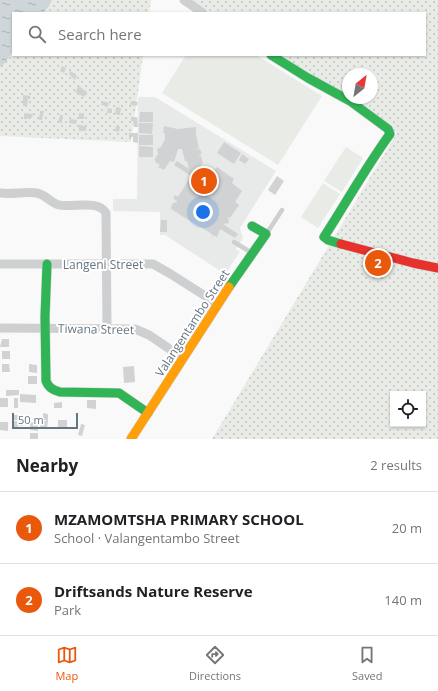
<!DOCTYPE html>
<html lang="en">
<head>
<meta charset="utf-8">
<style>
	:root { --surface:#fff; --page:#f6f6f6; --text:#202124; --muted:#757577; --line:#e0e0e0; --accent:#ea580c }
	body { margin:0; font-family:"Open Sans",sans-serif; background:var(--page); color:var(--text) }
	.controls { position:absolute; right:12px; bottom:12px; display:grid; overflow:hidden; border-radius:0px; box-shadow:0 1px 3px #0004 }
	.controls button { width:36px; height:36px; display:grid; place-items:center; padding:0; border:0; border-bottom:1px solid var(--line); background:var(--surface); color:var(--text); font:20px sans-serif }
	.compass { position:absolute; left:342px; top:68px; width:36px; height:36px; border-radius:50%; background:var(--surface); box-shadow:0 1px 3px #0004; rotate:31deg }
	.scale { position:absolute; left:12px; bottom:10px; width:66px; box-sizing:border-box; padding-left:4px; border:2px solid #657683; border-top:0; font-size:11px; line-height:14px; white-space:nowrap; color:#657683; -webkit-text-stroke:3px #fff; paint-order:stroke }
	.you { position:absolute; left:203px; top:212px; width:14px; height:14px; margin:-10px; border:3px solid #fff; border-radius:50%; background:#1a73e8; box-shadow:0 0 0 6px #1a73e833 }
	.badge { display:grid; place-items:center; width:26px; height:26px; border-radius:50%; background:var(--accent); color:#fff; font-size:13px; font-weight:700 }
	.pin { position:absolute; translate:-50% -50%; border:2px solid #fff; box-shadow:0 1px 4px #0006 }
	.list { margin:0; padding:0; list-style:none }
	h2 { display:flex; justify-content:space-between; align-items:center; height:52px; margin:0; padding:0 16px; font-size:17px }
	h2 small { font-size:13px; font-weight:400; color:var(--muted) }
	.list li { display:grid; grid-template-columns:26px 1fr auto; gap:12px; align-items:center; box-sizing:border-box; height:72px; padding:0 16px; border-top:1px solid var(--line) }
	.list b { display:block; font-size:15px; white-space:nowrap }
	.list p { margin:0; font-size:13px; white-space:nowrap; color:var(--muted) }
	.list em { font-size:13px; font-style:normal; color:var(--muted) }
	.icon { flex:none; width:22px; height:22px; fill:none; stroke:currentColor; stroke-width:2; stroke-linecap:round; stroke-linejoin:round }
	.map { position:relative; flex:none; width:438px; height:439px; overflow:hidden }
	.search { position:absolute; background:var(--surface); box-shadow:0 1px 3px #0004; left:12px; right:12px; top:12px; height:44px; display:flex; align-items:center; gap:10px; box-sizing:border-box; padding:0 14px; border-radius:0px; color:var(--muted); font-size:15px }
	.sheet { height:196px; background:var(--surface) }
	nav { display:flex; justify-content:space-around; align-items:center; box-sizing:border-box; height:56px; border-top:1px solid var(--line); background:var(--surface); font-size:11px; color:var(--muted) }
	nav a { display:grid; justify-items:center; gap:2px }
	nav .on { color:var(--accent) }
	.map>svg:first-child { display:block }
</style>
</head>
<body>
<div class="map">
<svg width="438" height="439" viewBox="0 0 438 439">
	<defs>
		<pattern id="park-dots" width="8" height="8" patternUnits="userSpaceOnUse"><rect width="8" height="8" fill="#e8ebe6"/><path d="M2 2h.1M6 6h.1" fill="none" stroke="#c0c3c0" stroke-width="1.8" stroke-linecap="round"/></pattern>
		<pattern id="water-ripples" width="26" height="14" patternUnits="userSpaceOnUse"><rect width="26" height="14" fill="#ced6d9"/><path d="M2 4q2-2 4 0t4 0M15 11q2-2 4 0t4 0" fill="none" stroke="#abb2b5"/></pattern>
	</defs>
	<rect width="100%" height="100%" fill="#f9f9f9"/>
	<path fill="#e8e9e9" d="M138,97H155L276,171L240,228L243,238L236,249L240,252L225,274L165,235H160V212L113,211V199H137Z"/>
	<path fill="#e8ebe6" d="M186,55H256L322,96L278,165L162,93Z
		M346,147L363,158L342,192L324,181Z
		M323,183L340,194L318,228L301,217Z"/>
	<path fill="url(#park-dots)" fill-rule="evenodd" d="M0,0H151L149,13H13V55H143L131,142L0,136Z
		M191,0H438V439H212L397,133L276,55H425V13H211ZM348,74H372V98H348ZM393,394H423V424H393Z"/>
	<path fill="url(#water-ripples)" d="M0,0H52L49,6L43,13H13V51L5,63L0,67Z"/>
	<path fill="#d0d2d3" d="M62,66L66,68L64,73L60,71Z
		M70,71L77,75L75,80L69,74Z
		M79,86L87,92L84,97L75,92Z
		M23,95L30,96V99H28L27,106H23Z
		M102,101L109,103L108,106L101,105Z
		M131,101L138,102L137,106L130,105Z
		M116,107L121,108L120,115L115,114Z
		M108,108L112,109V113H107Z
		M40,111H44L42,120H39Z
		M140,112H153V122H139Z
		M24,113L33,114L32,117H29L28,119H24Z
		M79,113H84V119H79Z
		M60,115H63L62,123L58,122Z
		M131,117H137L138,127H134L133,121H131Z
		M70,119L77,120L76,124L69,123Z
		M139,123H153L152,134L139,133Z
		M79,125L86,126V131H79Z
		M116,126L120,127L119,132L115,131Z
		M164,126L178,129L196,127V134L199,149H196L197,150L200,149L202,154L198,155L201,156L203,163L201,164V166L196,167V169L192,170L201,176L207,167L210,169L209,171H210L211,170L214,171L217,167L234,179L232,183L242,191L235,202L239,205L230,218L228,217L229,223L223,224L238,234L235,238L220,229L217,237L213,235L212,238V234L177,213L178,212H176L171,209V207L173,203L178,202L173,198L175,195L178,197L191,176L174,165L177,161L189,169L187,161H185L182,149H178L174,162L170,161L164,170L158,167L160,165L155,162L156,161L154,160L158,154L157,149L161,147L165,139V133H163Z
		M129,133H138V143L133,142V137H129Z
		M139,135H153V145H139Z
		M224,142L241,153L234,164L217,153Z
		M139,146L153,147V157H139Z
		M242,154L249,159L245,164L239,160Z
		M277,176L284,181L275,195L268,190Z
		M161,220H167V232H160Z
		M2,339H9V347H0Z
		M2,351H10V359H2Z
		M2,364H9L10,372H2Z
		M29,364L37,365V373L29,372Z
		M134,366L135,382L124,383L123,367Z
		M28,376H37V384H28Z
		M6,390H19V395L6,396Z
		M20,394L36,395V403L20,402Z
		M0,398H8V407H0Z
		M14,398H18V408H14Z
		M87,400H96V409L87,408Z
		M62,402V408H54V403Z
		M43,413L48,414V421L43,420Z
		M14,415H18V420H14Z
		M58,420H67V428H58Z
		M13,421H18V427H13Z
		M19,421H23V426H19Z
		M40,421H48L47,428H40Z
		M0,422H8V431L0,430Z
		M30,422L38,423V431L30,430Z
		M81,424L85,425L82,436L78,435Z
		M30,433H38V439H30Z"/>
	<g fill="none" stroke-linecap="round" stroke-linejoin="round">
		<defs>
			<path id="fast" d="M271,55L308,78L350,101L388,129L390,134C366,167 346,203 324,237L328,240L341,244
				M47,264L45,317L46,381C49,388 53,390 60,392L119,393L148,413
				M229,287L266,234L252,226"/>
			<path id="slow" d="M131,439L229,287"/>
			<path id="jam" d="M341,244L413,263L438,268"/>
		</defs>
		<use href="#fast" stroke="#d5d6d7" stroke-width="10"/>
		<use href="#slow" stroke="#d5d6d7" stroke-width="10"/>
		<use href="#jam" stroke="#d5d6d7" stroke-width="10"/>
		<path stroke="#cecfd0" stroke-width="4.5" d="M267,233L282,210
			M234,242L252,253"/>
		<path stroke="#cecfd0" stroke-width="9" d="M184,0L203,13
			M0,193C12,195 25,191 37,193C46,195 51,203 59,205C72,208 98,199 106,213L107,328
			M0,264H153L169,273L218,304
			M0,328L135,329L149,335L183,358"/>
		<use href="#fast" stroke="#30b455" stroke-width="9"/>
		<use href="#slow" stroke="#ff9f0a" stroke-width="9"/>
		<use href="#jam" stroke="#e5322d" stroke-width="9"/>
	</g>
	<g text-anchor="middle" dominant-baseline="central" stroke-width="4" stroke-linejoin="round" paint-order="stroke">
		<g font-size="12" fill="#657683" stroke="#fff">
			<text x="103" y="264">Langeni Street</text>
			<text transform="translate(192 323) rotate(-57)">Valangentambo Street</text>
			<text transform="translate(96 329) rotate(1)">Tiwana Street</text>
		</g>
	</g>
</svg>
<div class="controls">
<button><svg class="icon" aria-label="locate" viewBox="0 0 24 24"><circle cx="12" cy="12" r="6"/><path d="M12 2v4M12 18v4M2 12h4M18 12h4"/></svg></button>
</div>
<svg class="compass" viewBox="-18 -18 36 36"><path d="M0-13l5 13h-10z" fill="#e53935"/><path d="M0 13l5-13h-10z" fill="#757577"/></svg>
<div class="scale">50 m</div>
<div class="you"></div>
<div class="pin badge" style="left:204px;top:181px">1</div>
<div class="pin badge" style="left:378px;top:263px">2</div>
<div class="search"><svg class="icon" aria-label="search" viewBox="0 0 24 24"><circle cx="10" cy="10" r="6"/><path d="M15 15l6 6"/></svg>Search here</div>
</div>
<section class="sheet">
<h2>Nearby<small>2 results</small></h2>
<ul class="list">
<li><span class="badge">1</span><div><b>MZAMOMTSHA PRIMARY SCHOOL</b><p>School · Valangentambo Street</p></div><em>20 m</em></li>
<li><span class="badge">2</span><div><b>Driftsands Nature Reserve</b><p>Park</p></div><em>140 m</em></li>
</ul>
</section>
<nav>
<a class="on"><svg class="icon" aria-label="map" viewBox="0 0 24 24"><path d="M3 6l6-2 6 2 6-2v14l-6 2-6-2-6 2zM9 4v14M15 6v14"/></svg>Map</a>
<a><svg class="icon" aria-label="directions" viewBox="0 0 24 24"><path d="M12 3l9 9-9 9-9-9zM9 14v-3h6M13 9l2 2-2 2"/></svg>Directions</a>
<a><svg class="icon" aria-label="saved" viewBox="0 0 24 24"><path d="M7 4h10v16l-5-4-5 4z"/></svg>Saved</a>
</nav>
</body>
</html>
